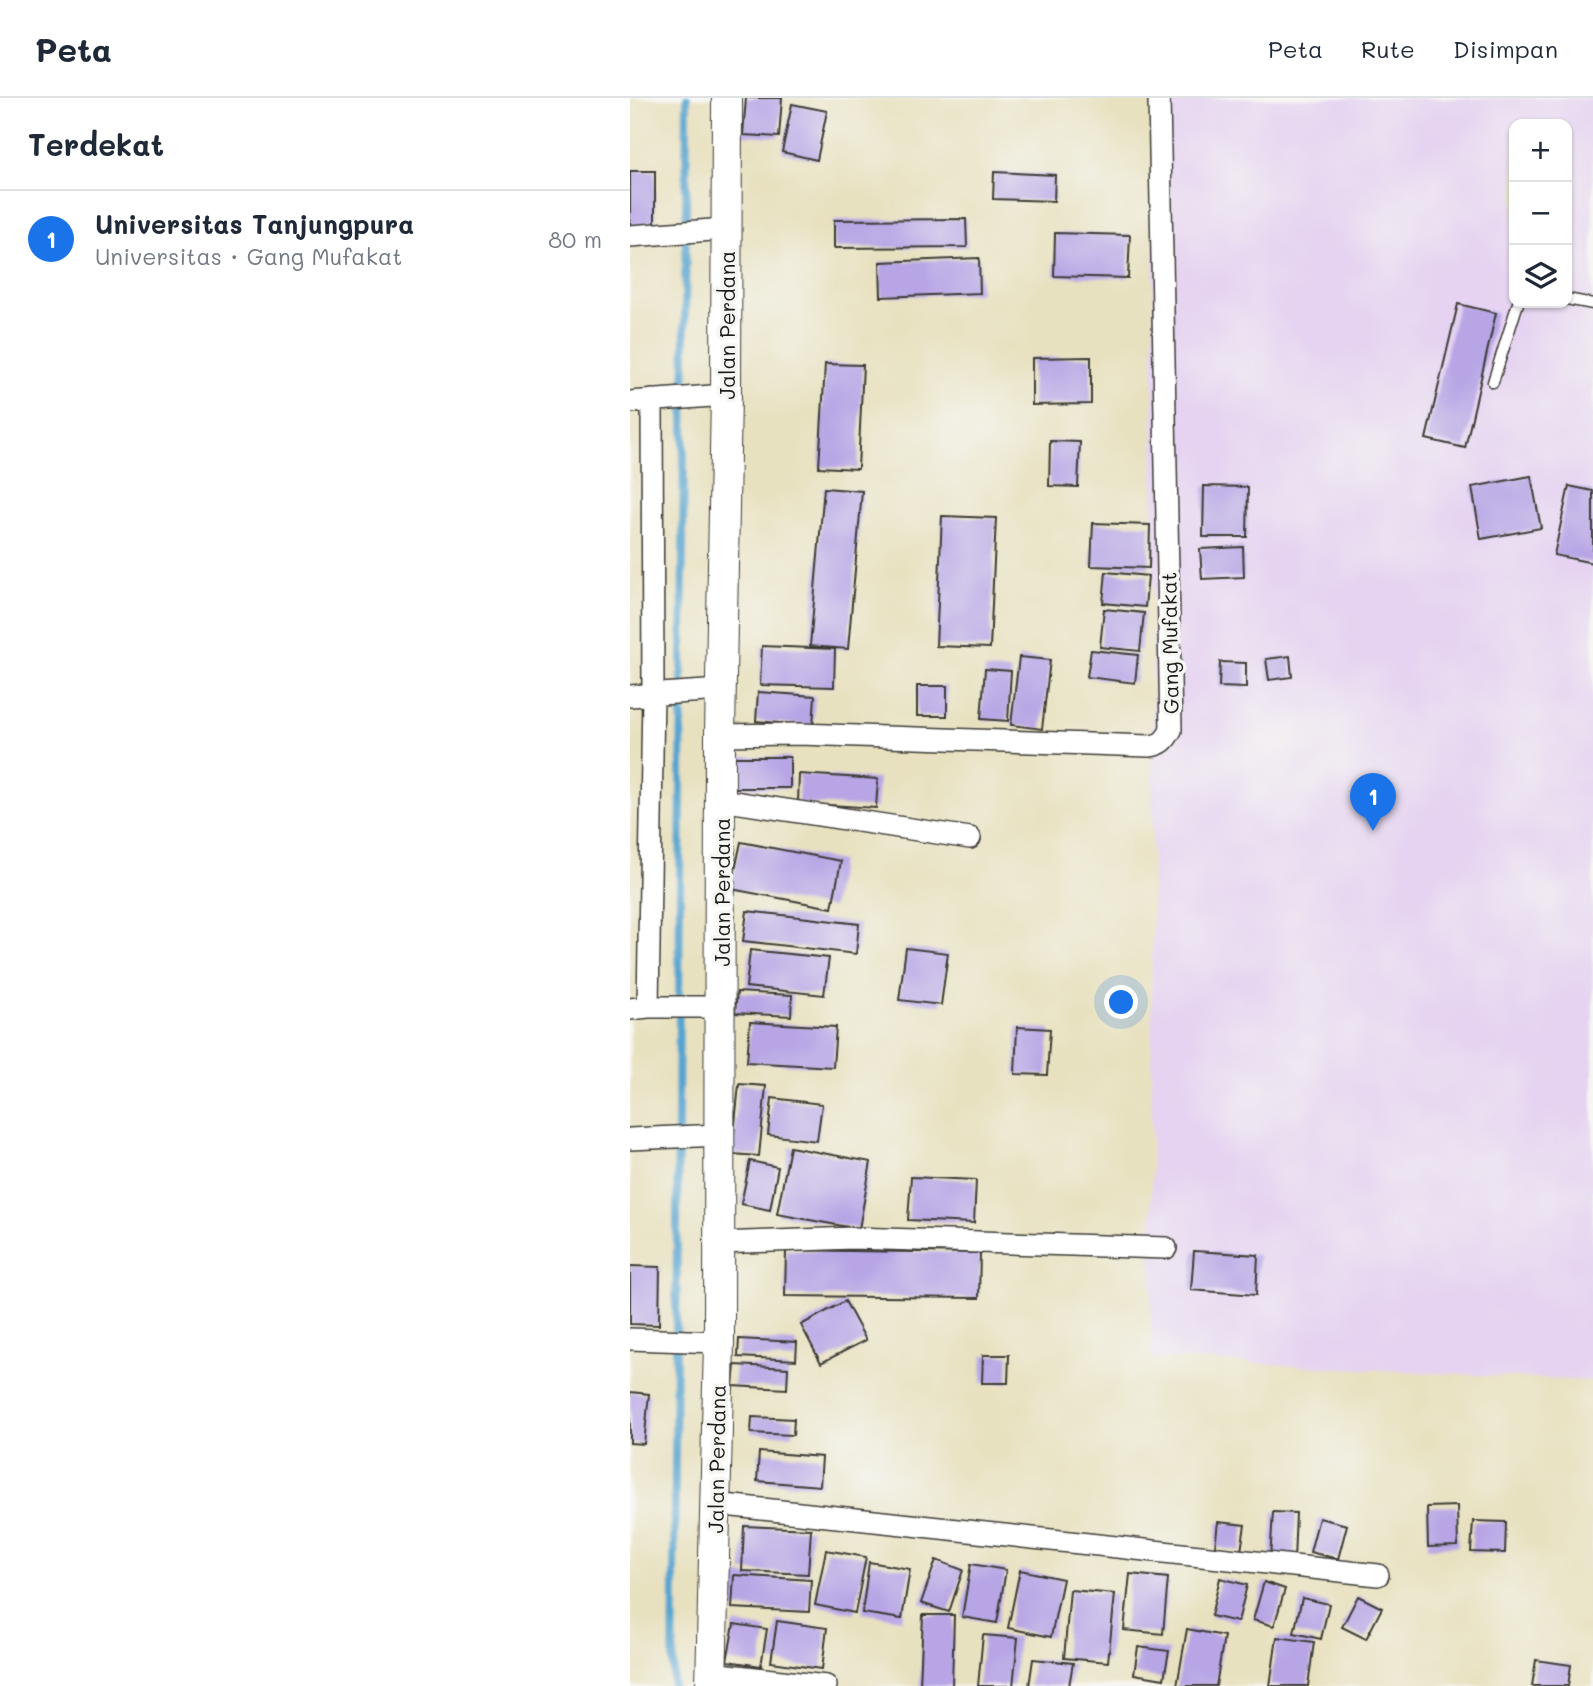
<!DOCTYPE html>
<html lang="id">
<head>
<meta charset="utf-8">
<style>
	:root { --surface:#fff; --page:#f2f2f3; --text:#1f2937; --muted:#747a83; --line:#e0e1e3; --accent:#1a73e8 }
	body { margin:0; font-family:Mali,sans-serif; background:var(--page); color:var(--text) }
	.controls { position:absolute; right:21px; top:21px; display:grid; overflow:hidden; border-radius:14px; box-shadow:0 2px 5px #0004 }
	.controls button { width:63px; height:63px; display:grid; place-items:center; padding:0; border:0; border-bottom:2px solid var(--line); background:var(--surface); color:var(--text); font:35px sans-serif }
	.you { position:absolute; left:492px; top:905px; width:24px; height:24px; margin:-18px; border:5px solid #fff; border-radius:50%; background:#1a73e8; box-shadow:0 0 0 10px #1a73e833 }
	.badge { display:grid; place-items:center; width:46px; height:46px; border-radius:50%; background:var(--accent); color:#fff; font-size:23px; font-weight:700 }
	.pin { position:absolute; translate:-50% -58px; filter:drop-shadow(0 2px 4px #0008) }
	.pin::after { content:''; position:absolute; top:37px; width:24px; height:21px; background:inherit; clip-path:polygon(0 0,100% 0,50% 100%) }
	.list { margin:0; padding:0; list-style:none }
	h2 { display:flex; justify-content:space-between; align-items:center; height:91px; margin:0; padding:0 28px; font-size:30px }
	h2 small { font-size:23px; font-weight:400; color:var(--muted) }
	.list li { display:grid; grid-template-columns:46px 1fr auto; gap:21px; align-items:center; box-sizing:border-box; height:98px; padding:0 28px; border-top:2px solid var(--line) }
	.list b { display:block; font-size:26px; white-space:nowrap }
	.list p { margin:0; font-size:23px; white-space:nowrap; color:var(--muted) }
	.list em { font-size:23px; font-style:normal; color:var(--muted) }
	.icon { flex:none; width:38px; height:38px; fill:none; stroke:currentColor; stroke-width:2; stroke-linecap:round; stroke-linejoin:round }
	.map { position:relative; flex:none; width:963px; height:1588px; overflow:hidden }
	header { display:flex; align-items:center; gap:42px; box-sizing:border-box; height:98px; padding:0 35px; background:var(--surface); border-bottom:2px solid var(--line) }
	header strong { font-size:33px }
	nav { display:flex; gap:38px; margin-inline-start:auto; font-size:24px }
	main { display:flex }
	aside { flex:1; background:var(--surface) }
	.map>svg:first-child { display:block }
</style>
</head>
<body>
<header>
<strong>Peta</strong>
<nav><a>Peta</a><a>Rute</a><a>Disimpan</a></nav>
</header>
<main>
<aside>
<h2>Terdekat<small></small></h2>
<ul class="list">
<li><span class="badge">1</span><div><b>Universitas Tanjungpura</b><p>Universitas · Gang Mufakat</p></div><em>80 m</em></li>
</ul>
</aside>
<div class="map">
<svg width="963" height="1588" viewBox="0 0 963 1588">
	<rect width="100%" height="100%" fill="#f6f6f2"/>
	<filter id="ink" filterUnits="userSpaceOnUse"><feTurbulence type="fractalNoise" baseFrequency=".0143" numOctaves="2"/><feDisplacementMap in="SourceGraphic" scale="14" xChannelSelector="R" yChannelSelector="G"/><feConvolveMatrix kernelMatrix="1 2 1 2 8 2 1 2 1" color-interpolation-filters="sRGB"/></filter>
	<filter id="wash" filterUnits="userSpaceOnUse"><feTurbulence type="fractalNoise" baseFrequency=".00686" numOctaves="4" result="noise"/><feDisplacementMap in="SourceGraphic" scale="28" xChannelSelector="R" yChannelSelector="G"/><feGaussianBlur stdDeviation="1.57" result="paint"/><feColorMatrix in="noise" values="0 0 0 0 0 0 0 0 0 0 0 0 0 0 0 0 0 1.4 0 .05"/><feComposite in="paint" operator="in"/></filter>
	<g filter="url(#wash)">
		<rect width="100%" height="100%" fill="#e8e1c0"/>
		<path fill="#e5d3f1" fill-rule="evenodd" d="M524,0H963V1283L521,1260ZM884,26H937V205H884Z"/>
		<g fill="none" stroke-linecap="round" stroke-linejoin="round">
			<path stroke="#56a4cf" stroke-width="8" d="M43,1588L57,0"/>
		</g>
		<g id="blocks">
			<path fill="#b7a5e5" d="M116,0H152L149,39L113,37Z
				M162,6L197,13L187,62L152,54Z
				M0,73H25V133H0Z
				M364,74L425,77L424,103L363,101Z
				M336,121L337,149L204,150V122Z
				M425,135L500,137L498,180L424,178Z
				M349,160L350,195L251,199L250,164Z
				M828,206L866,215L835,350L796,341Z
				M461,259V306L402,307V260Z
				M195,266L233,267L228,371L189,369Z
				M420,343L450,344L448,389L419,388Z
				M901,378L911,430L851,441L842,389Z
				M574,388L618,389L617,439H573Z
				M939,388L963,393V465L924,457Z
				M194,390L232,393L218,551L180,548Z
				M312,418L366,420L360,550L306,548Z
				M463,425L520,427L519,470L461,468Z
				M613,449L614,479L572,481L570,451Z
				M476,474L518,478L515,509L473,505Z
				M474,511L514,515L510,553L470,549Z
				M132,548L205,551L204,589L130,587Z
				M461,552L508,557L505,585L457,579Z
				M660,558L662,579L639,582L636,561Z
				M389,559L420,562L412,631L381,627Z
				M590,564L616,565V590L589,589Z
				M355,571L381,573L378,623L351,621Z
				M287,588H317V618H287Z
				M128,594L185,598L183,628L126,623Z
				M103,659H160V690H102Z
				M169,676L248,681L246,710L168,705Z
				M111,744L211,763L202,810L101,791Z
				M117,813L229,826L226,856L113,843Z
				M276,850L318,855L311,907L269,902Z
				M120,852L199,860L194,897L116,889Z
				M107,894L162,897L161,918L105,915Z
				M120,924L206,929L203,969L117,964Z
				M387,929L420,931L417,977L385,976Z
				M109,986L136,988L129,1058L102,1056Z
				M142,1000L192,1006L187,1043L138,1037Z
				M160,1049L241,1064L229,1131L147,1116Z
				M120,1063L148,1069L140,1112L111,1106Z
				M281,1079L346,1082L344,1125L278,1122Z
				M156,1152L350,1155L349,1200L155,1198Z
				M564,1153L628,1157L626,1197L561,1192Z
				M0,1168L30,1169L29,1227L0,1226Z
				M215,1203L236,1242L191,1265L171,1227Z
				M109,1241L167,1244L166,1262L108,1259Z
				M353,1257H379L378,1285H352Z
				M105,1267L158,1270L157,1291L103,1288Z
				M0,1294L19,1296L14,1346L0,1345Z
				M122,1319L164,1321L163,1337L121,1335Z
				M129,1354L192,1359L190,1388L127,1383Z
				M827,1408L828,1448L798,1449L797,1409Z
				M643,1414L666,1415L664,1462L640,1461Z
				M689,1420L717,1427L708,1461L680,1454Z
				M843,1423L876,1424L875,1455L841,1454Z
				M588,1424L615,1427L611,1453L585,1449Z
				M114,1428L181,1431L178,1476L112,1473Z
				M196,1452L236,1459L225,1515L185,1507Z
				M306,1462L333,1472L319,1514L291,1505Z
				M239,1464L280,1471L272,1521L232,1515Z
				M341,1466L376,1472L367,1525L332,1519Z
				M390,1472L433,1481L421,1539L378,1530Z
				M500,1476L538,1480L533,1536L494,1532Z
				M104,1477L181,1482L179,1514L102,1510Z
				M590,1480L617,1487L608,1524L581,1518Z
				M634,1484L655,1491L644,1528L623,1522Z
				M440,1492L485,1496L478,1564L434,1560Z
				M728,1498L752,1510L736,1541L712,1529Z
				M672,1500L699,1506L691,1541L664,1535Z
				M293,1517H324L322,1588H290Z
				M147,1523L197,1530L192,1571L141,1564Z
				M104,1526L137,1531L131,1568L97,1563Z
				M557,1531L594,1538L586,1588H547Z
				M353,1537L388,1540L383,1588H348Z
				M647,1539L684,1544L678,1588H640Z
				M508,1549L539,1553L534,1581L504,1576Z
				M403,1561L443,1565L439,1588H399Z
				M906,1562L941,1567L938,1588H902Z"/>
		</g>
	</g>
	<g filter="url(#ink)">
		<use href="#blocks" fill-opacity="0" stroke="#3b3a35" stroke-width="2"/>
		<g fill="none" stroke-linecap="round" stroke-linejoin="round">
			<defs>
				<path id="lane" d="M937,201L963,206
					M863,284L888,205"/>
				<path id="street" d="M0,138L96,131
					M0,304L96,297
					M0,598L91,592
					M90,637L169,636L519,648C531,647 535,643 541,632L529,0
					M91,702L340,740
					M18,909H91
					M0,911L18,909L23,596L22,302
					M0,1041L90,1037
					M89,1145L223,1140L536,1150
					M0,1241L89,1244
					M85,1406L748,1477
					M81,1575L196,1588"/>
				<path id="secondary" d="M81,1588L89,1244L90,637L96,297L97,0"/>
			</defs>
			<use href="#lane" stroke="#3b3a35" stroke-width="13"/>
			<use href="#street" stroke="#3b3a35" stroke-width="24"/>
			<use href="#secondary" stroke="#3b3a35" stroke-width="32"/>
			<use href="#lane" stroke="#fff" stroke-width="10"/>
			<use href="#street" stroke="#fff" stroke-width="21"/>
			<use href="#secondary" stroke="#fff" stroke-width="30"/>
		</g>
	</g>
	<g text-anchor="middle" dominant-baseline="central" stroke-width="7" stroke-linejoin="round" paint-order="stroke">
		<g font-size="21" fill="#1c1c1c" stroke="#f6f6f2">
			<text transform="translate(96 227) rotate(-90)">Jalan Perdana</text>
			<text transform="translate(539 545) rotate(-91)">Gang Mufakat</text>
			<text transform="translate(91 794) rotate(-90)">Jalan Perdana</text>
			<text transform="translate(86 1361) rotate(-89)">Jalan Perdana</text>
		</g>
	</g>
</svg>
<div class="controls">
<button>+</button>
<button>−</button>
<button><svg class="icon" aria-label="layers" viewBox="0 0 24 24"><path d="M12 4l9 5-9 5-9-5zM3 14l9 5 9-5"/></svg></button>
</div>
<div class="you"></div>
<div class="pin badge" style="left:743px;top:733px">1</div>
</div>
</main>
</body>
</html>
